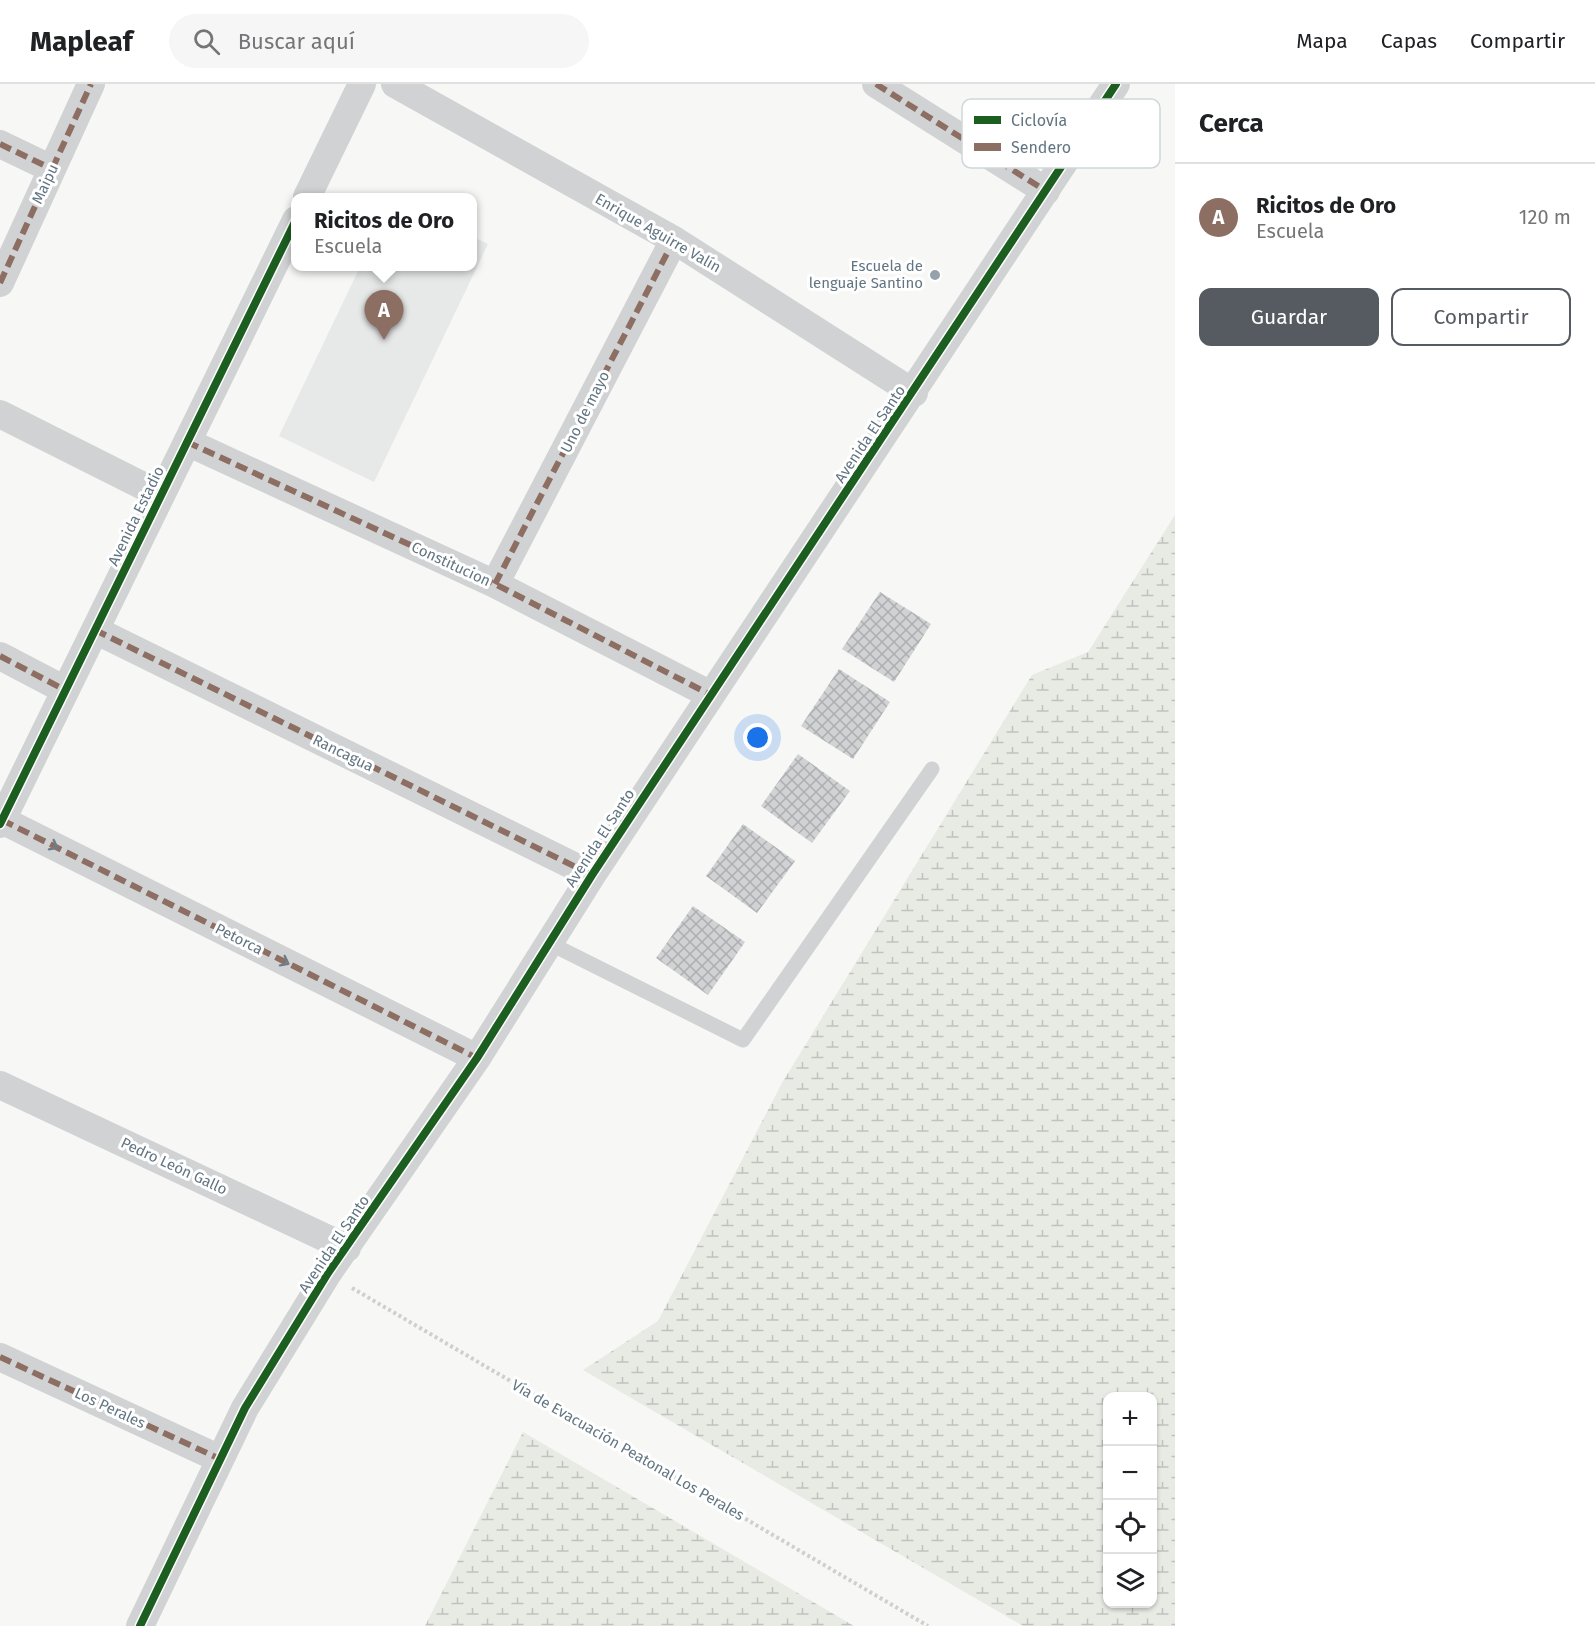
<!DOCTYPE html>
<html lang="es">
<head>
<meta charset="utf-8">
<style>
	:root { --surface:#fff; --page:#f6f6f6; --text:#202124; --muted:#757577; --line:#e0e0e0; --accent:#555b61 }
	body { margin:0; font-family:"Fira Sans",sans-serif; background:var(--page); color:var(--text) }
	.controls { position:absolute; right:18px; bottom:18px; display:grid; overflow:hidden; border-radius:12px; box-shadow:0 2px 4px #0004 }
	.controls button { width:54px; height:54px; display:grid; place-items:center; padding:0; border:0; border-bottom:2px solid var(--line); background:var(--surface); color:var(--text); font:30px sans-serif }
	.you { position:absolute; left:758px; top:654px; width:21px; height:21px; margin:-15px; border:4px solid #fff; border-radius:50%; background:#1a73e8; box-shadow:0 0 0 9px #1a73e833 }
	.badge { display:grid; place-items:center; width:39px; height:39px; border-radius:50%; background:var(--accent); color:#fff; font-size:20px; font-weight:700 }
	.pin { position:absolute; translate:-50% -50px; filter:drop-shadow(0 2px 3px #0008) }
	.pin::after { content:''; position:absolute; top:32px; width:21px; height:18px; background:inherit; clip-path:polygon(0 0,100% 0,50% 100%) }
	.popup { position:absolute; left:291px; top:109px; width:186px; height:78px; box-sizing:border-box; display:grid; place-content:center; border-radius:12px; background:var(--surface); filter:drop-shadow(0 2px 4px #0005); font-size:20px; white-space:nowrap; color:var(--muted) }
	.popup b { font-size:22px; color:var(--text) }
	.popup::after { content:''; position:absolute; left:50%; top:100%; margin-left:-12px; border:12px solid transparent; border-top-color:var(--surface) }
	.list { margin:0; padding:0; list-style:none }
	h2 { display:flex; justify-content:space-between; align-items:center; height:78px; margin:0; padding:0 24px; font-size:26px }
	h2 small { font-size:20px; font-weight:400; color:var(--muted) }
	.list li { display:grid; grid-template-columns:39px 1fr auto; gap:18px; align-items:center; box-sizing:border-box; height:108px; padding:0 24px; border-top:2px solid var(--line) }
	.list b { display:block; font-size:22px; white-space:nowrap }
	.list p { margin:0; font-size:20px; white-space:nowrap; color:var(--muted) }
	.list em { font-size:20px; font-style:normal; color:var(--muted) }
	.actions { display:flex; gap:12px; padding:18px 24px }
	.actions a { flex:1; padding:14px 0; border:2px solid var(--accent); border-radius:12px; text-align:center; font-size:21px; color:var(--accent) }
	.actions .main { background:var(--accent); color:#fff }
	.icon { flex:none; width:33px; height:33px; fill:none; stroke:currentColor; stroke-width:2; stroke-linecap:round; stroke-linejoin:round }
	.map { position:relative; flex:none; width:1175px; height:1542px; overflow:hidden }
	header { display:flex; align-items:center; gap:36px; box-sizing:border-box; height:84px; padding:0 30px; background:var(--surface); border-bottom:2px solid var(--line) }
	header strong { font-size:28px }
	nav { display:flex; gap:33px; margin-inline-start:auto; font-size:21px }
	.search { width:420px; height:54px; background:var(--page); display:flex; align-items:center; gap:15px; box-sizing:border-box; padding:0 21px; border-radius:33px; color:var(--muted); font-size:22px }
	main { display:flex }
	aside { flex:1; background:var(--surface) }
	.map>svg:first-child { display:block }
</style>
</head>
<body>
<header>
<strong>Mapleaf</strong>
<div class="search"><svg class="icon" aria-label="search" viewBox="0 0 24 24"><circle cx="10" cy="10" r="6"/><path d="M15 15l6 6"/></svg>Buscar aquí</div>
<nav><a>Mapa</a><a>Capas</a><a>Compartir</a></nav>
</header>
<main>
<div class="map">
<svg width="1175" height="1542" viewBox="0 0 1175 1542">
	<defs>
		<pattern id="wetland-marsh" width="20" height="14" patternUnits="userSpaceOnUse" patternTransform="scale(1.5)"><rect width="20" height="14" fill="#e7ebe4"/><path d="M1 5h8M5 5V1M11 12h8M15 12V8" fill="none" stroke="#bfc3be"/></pattern>
		<pattern id="building-cross-hatch" width="8" height="8" patternUnits="userSpaceOnUse" patternTransform="scale(1.5)"><rect width="8" height="8" fill="#d0d2d3"/><path d="M0 0l8 8M0 8l8-8" fill="none" stroke="#acafb1"/></pattern>
	</defs>
	<rect width="100%" height="100%" fill="#f7f7f6"/>
	<path fill="#e7e9e8" d="M473,153L488,160L374,398L279,352L360,183L472,182Z"/>
	<path fill="url(#wetland-marsh)" fill-rule="evenodd" d="M1175,431V1542H1023L583,1286L658,1237L782,999L1032,591L1088,568ZM1108,1312H1152V1520H1108Z
		M523,1348L854,1542H425Z"/>
	<path fill="url(#building-cross-hatch)" d="M880,508L931,540L894,598L842,565Z
		M839,585L890,618L853,675L801,642Z
		M798,670L850,707L812,759L761,722Z
		M743,740L795,777L757,829L706,792Z
		M693,822L745,858L708,911L656,874Z"/>
	<g fill="none" stroke-linecap="round" stroke-linejoin="round">
		<path stroke="#cdcfd0" stroke-width="4" stroke-dasharray="3 3" stroke-linecap="butt" d="M352,1204L928,1542"/>
		<path stroke="#d1d2d3" stroke-width="15" d="M549,859L743,956L932,685"/>
		<path stroke="#d1d2d3" stroke-width="28" d="M395,0L674,156L914,309
			M876,0L1046,107
			M0,60L52,85
			M307,113L362,0
			M0,199L91,0
			M0,330L161,411
			M187,358L495,500L711,611
			M495,500L674,156
			M95,546L592,791
			M0,572L65,606
			M2,736L477,974
			M0,740L296,136
			M0,1001L347,1164
			M0,1273L220,1375
			M140,1542L245,1324L328,1189L477,974L592,791L1116,0"/>
		<path stroke="#8d6e63" stroke-width="6" stroke-dasharray="12 6" stroke-linecap="butt" d="M876,0L1046,107
			M0,60L52,85
			M0,199L91,0
			M187,358L495,500L711,611
			M495,500L674,156
			M95,546L592,791
			M0,572L65,606
			M2,736L477,974
			M0,1273L220,1375"/>
		<defs>
			<path id="cycleway" d="M0,740L296,136
				M140,1542L245,1324L328,1189L477,974L592,791L1116,0"/>
		</defs>
		<use href="#cycleway" stroke="#fff" stroke-width="11"/>
		<use href="#cycleway" stroke="#1b5e20" stroke-width="8"/>
	</g>
	<defs><path id="oneway-chevron" d="M-2-3.5L2.5 0L-2 3.5" fill="none" stroke-width="1.6" stroke-linecap="round" stroke-linejoin="round" transform="scale(1.5)"/></defs>
	<g stroke="#6d7e8a">
		<use href="#oneway-chevron" transform="translate(54 762) rotate(27)"/>
		<use href="#oneway-chevron" transform="translate(285 878) rotate(27)"/>
	</g>
	<circle fill="#96a2ab" stroke="#fff" stroke-width="2" cx="935" cy="191" r="6"/>
	<g text-anchor="middle" dominant-baseline="central" stroke-width="6" stroke-linejoin="round" paint-order="stroke">
		<g font-size="15" fill="#627582" stroke="#fff">
			<text transform="translate(45 100) rotate(-65)">Maipu</text>
			<text transform="translate(658 149) rotate(30)">Enrique Aguirre Valín</text>
			<text transform="translate(585 328) rotate(-63)">Uno de mayo</text>
			<text transform="translate(870 350) rotate(-56)">Avenida El Santo</text>
			<text transform="translate(136 432) rotate(-64)">Avenida Estadio</text>
			<text transform="translate(451 480) rotate(25)">Constitucion</text>
			<text transform="translate(343 669) rotate(26)">Rancagua</text>
			<text transform="translate(600 754) rotate(-57)">Avenida El Santo</text>
			<text transform="translate(239 855) rotate(27)">Petorca</text>
			<text transform="translate(174 1082) rotate(25)">Pedro León Gallo</text>
			<text transform="translate(334 1160) rotate(-56)">Avenida El Santo</text>
			<text transform="translate(110 1324) rotate(25)">Los Perales</text>
			<text transform="translate(628 1366) rotate(30)">Vía de Evacuación Peatonal Los Perales</text>
		</g>
		<g font-size="15" fill="#627582" stroke="#fff" text-anchor="end">
			<text x="923" y="182">Escuela de<tspan x="923" dy="17">lenguaje Santino</tspan></text>
		</g>
	</g>
	<rect x="962" y="15" width="198" height="69" rx="9" fill="#fff" stroke="#d0d6da" stroke-width="1.5"/>
	<rect x="974" y="32" width="27" height="8" fill="#1b5e20"/>
	<rect x="974" y="59" width="27" height="8" fill="#8d6e63"/>
	<g font-size="16" fill="#627582">
		<text x="1011" y="42">Ciclovía</text>
		<text x="1011" y="69">Sendero</text>
	</g>
</svg>
<div class="controls">
<button>+</button>
<button>−</button>
<button><svg class="icon" aria-label="locate" viewBox="0 0 24 24"><circle cx="12" cy="12" r="6"/><path d="M12 2v4M12 18v4M2 12h4M18 12h4"/></svg></button>
<button><svg class="icon" aria-label="layers" viewBox="0 0 24 24"><path d="M12 4l9 5-9 5-9-5zM3 14l9 5 9-5"/></svg></button>
</div>
<div class="you"></div>
<div class="pin badge" style="left:384px;top:256px;background:#8d6e63">A</div>
<div class="popup"><b>Ricitos de Oro</b>Escuela</div>
</div>
<aside>
<h2>Cerca<small></small></h2>
<ul class="list">
<li><span class="badge" style="background:#8d6e63">A</span><div><b>Ricitos de Oro</b><p>Escuela</p></div><em>120 m</em></li>
</ul>
<div class="actions"><a class="main">Guardar</a><a>Compartir</a></div>
</aside>
</main>
</body>
</html>
